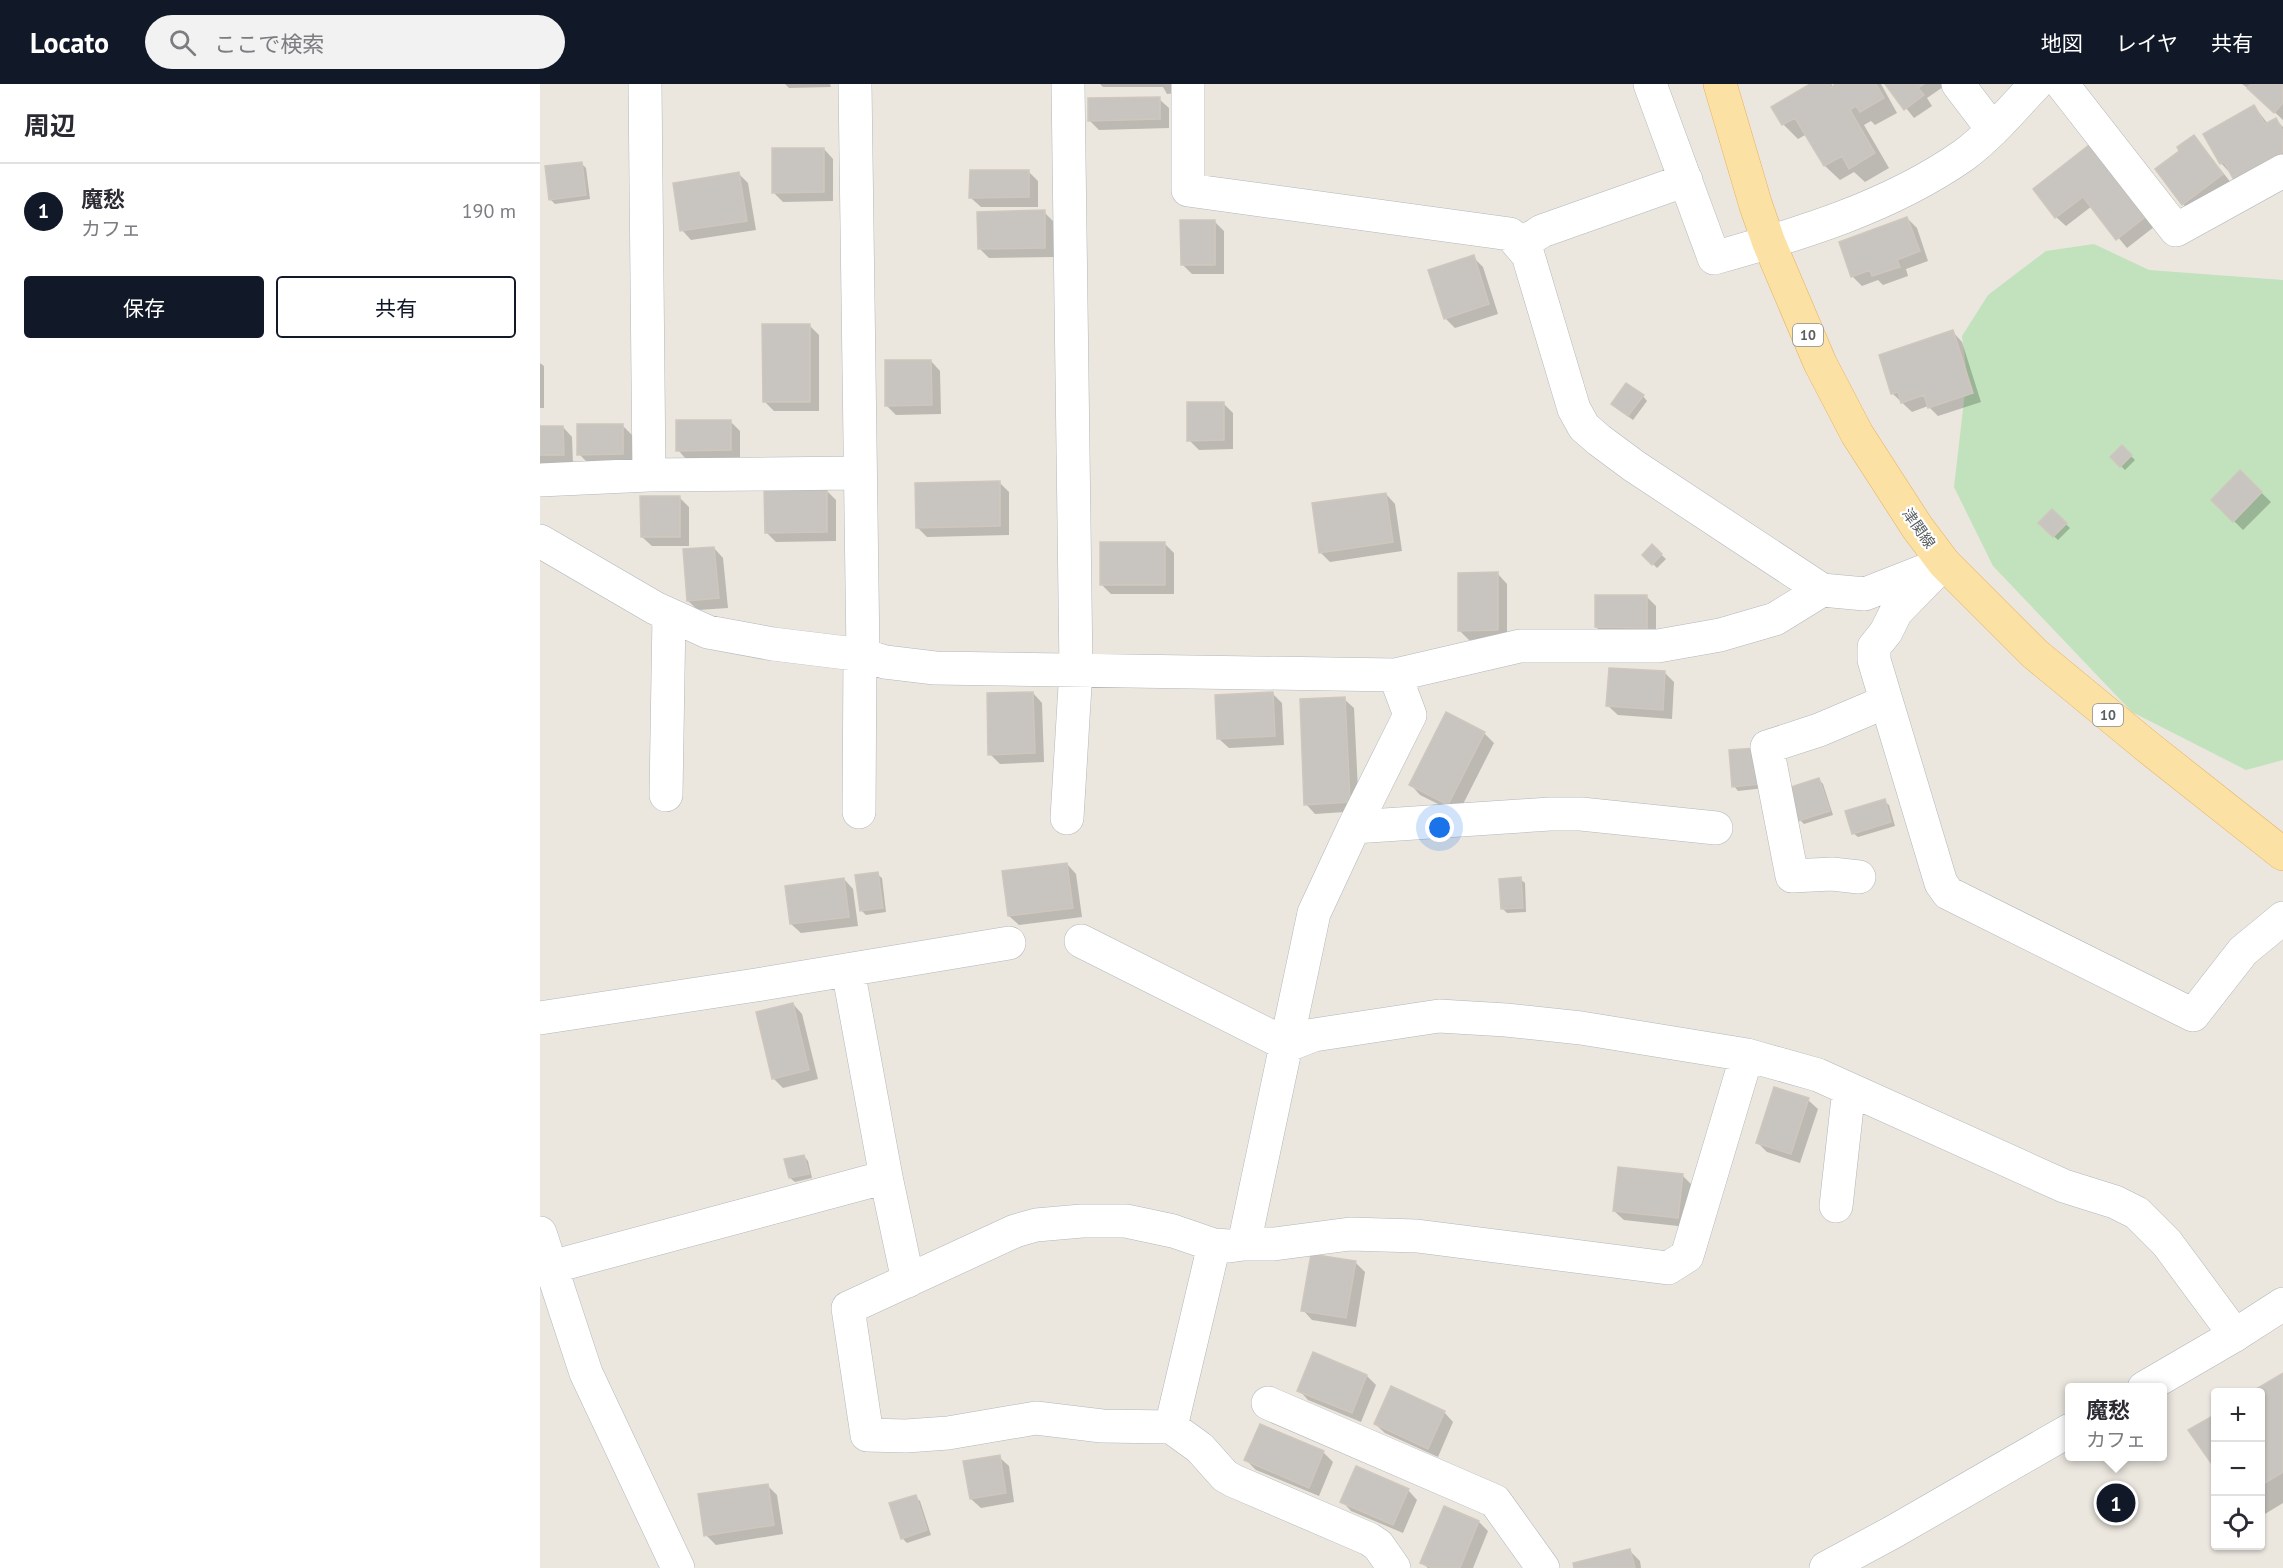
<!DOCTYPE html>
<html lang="ja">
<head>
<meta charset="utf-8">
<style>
	:root { --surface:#fff; --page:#f2f2f3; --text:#2b2b33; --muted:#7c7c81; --line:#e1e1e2; --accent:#111827 }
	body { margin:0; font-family:"PT Sans","Noto Sans JP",sans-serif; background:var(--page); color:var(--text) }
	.controls { position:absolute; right:18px; bottom:18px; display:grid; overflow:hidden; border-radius:6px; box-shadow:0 2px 4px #0004 }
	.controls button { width:54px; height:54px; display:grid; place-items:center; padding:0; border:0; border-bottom:2px solid var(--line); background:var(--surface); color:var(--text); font:30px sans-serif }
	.you { position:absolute; left:900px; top:744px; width:21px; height:21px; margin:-15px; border:4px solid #fff; border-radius:50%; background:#1a73e8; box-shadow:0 0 0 9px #1a73e833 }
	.badge { display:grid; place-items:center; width:39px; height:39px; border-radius:50%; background:var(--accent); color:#fff; font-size:20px; font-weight:700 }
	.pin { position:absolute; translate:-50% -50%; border:3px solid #fff; box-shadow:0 2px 6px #0006 }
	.popup { position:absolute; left:1525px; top:1299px; width:102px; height:78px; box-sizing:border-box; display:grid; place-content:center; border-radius:6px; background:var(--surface); filter:drop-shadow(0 2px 4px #0005); font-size:20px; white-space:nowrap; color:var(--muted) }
	.popup b { font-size:22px; color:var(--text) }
	.popup::after { content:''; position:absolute; left:50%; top:100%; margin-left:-12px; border:12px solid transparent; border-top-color:var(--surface) }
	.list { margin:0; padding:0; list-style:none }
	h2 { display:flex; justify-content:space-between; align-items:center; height:78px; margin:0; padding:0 24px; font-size:26px }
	h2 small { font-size:20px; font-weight:400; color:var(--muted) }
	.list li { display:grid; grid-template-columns:39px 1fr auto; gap:18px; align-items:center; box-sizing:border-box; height:96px; padding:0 24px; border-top:2px solid var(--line) }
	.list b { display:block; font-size:22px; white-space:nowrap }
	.list p { margin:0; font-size:20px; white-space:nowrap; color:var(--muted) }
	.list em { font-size:20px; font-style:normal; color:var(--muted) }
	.actions { display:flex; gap:12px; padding:18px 24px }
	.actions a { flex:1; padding:14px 0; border:2px solid var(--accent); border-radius:6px; text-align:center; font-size:21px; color:var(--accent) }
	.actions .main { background:var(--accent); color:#fff }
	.icon { flex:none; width:33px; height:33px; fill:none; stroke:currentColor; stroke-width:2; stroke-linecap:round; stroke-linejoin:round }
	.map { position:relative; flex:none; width:1743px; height:1484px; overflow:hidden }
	header { display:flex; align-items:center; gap:36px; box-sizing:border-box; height:84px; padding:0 30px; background:var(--accent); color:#fff }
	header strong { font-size:28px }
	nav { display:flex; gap:33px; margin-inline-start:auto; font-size:21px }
	.search { width:420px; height:54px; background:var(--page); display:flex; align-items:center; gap:15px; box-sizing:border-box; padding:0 21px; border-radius:33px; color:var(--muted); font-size:22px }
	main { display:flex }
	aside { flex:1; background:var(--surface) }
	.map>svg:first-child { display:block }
</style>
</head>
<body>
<header>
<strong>Locato</strong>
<div class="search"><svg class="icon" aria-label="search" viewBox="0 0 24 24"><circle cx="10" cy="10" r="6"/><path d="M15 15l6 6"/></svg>ここで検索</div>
<nav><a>地図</a><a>レイヤ</a><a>共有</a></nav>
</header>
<main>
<aside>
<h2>周辺<small></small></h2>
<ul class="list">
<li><span class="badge">1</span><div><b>魔愁</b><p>カフェ</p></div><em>190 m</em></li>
</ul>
<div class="actions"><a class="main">保存</a><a>共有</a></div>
</aside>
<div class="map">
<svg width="1743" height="1484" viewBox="0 0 1743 1484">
	<rect width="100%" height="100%" fill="#ebe7df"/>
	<path fill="#c1e2bc" d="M1554,160L1609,186L1743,196V676L1706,686L1592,628L1453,482L1414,403L1427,291L1422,252L1448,211L1506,167Z"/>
	<path fill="#0003" d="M245,0H290L291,3L249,4Z
		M560,0H635L636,9L627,10L623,3H563Z
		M1273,0H1291L1294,4L1297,0H1341L1357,29L1335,41L1331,37L1324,41L1349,84L1325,98L1314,88L1300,96L1285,82L1267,50L1258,55L1243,40L1233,23Z
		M1347,0H1401L1403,3L1387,14L1392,22L1374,34Z
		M1702,0H1743V36L1712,7Z
		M619,15L629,24V44L559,46L549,36Z
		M1714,22L1728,40L1736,36L1743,43V83L1690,89L1681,79Z
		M1654,52L1692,100L1652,130L1643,120L1641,67Z
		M284,65L293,75V117L243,118L233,108Z
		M1558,72L1614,143L1587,164L1552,122L1526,142L1516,133Z
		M42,80L46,84L50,115L15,120L10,115Z
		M488,87L498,97V123H441L431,114Z
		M199,90L208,99L216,146L151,156L142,146Z
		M504,128L514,138V173L449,174L439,164Z
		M1367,134L1377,144L1388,177L1366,185L1368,192L1343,201L1338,196L1322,202L1312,192Z
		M674,137L684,147V190H652L642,180Z
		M933,173L943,183L958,230L915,244L905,234Z
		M269,241L279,251V327H234L225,318Z
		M1413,248L1422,258L1441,318L1398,332L1388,322L1372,328L1353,310L1340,272Z
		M391,277L400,287L401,330L356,331L346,321Z
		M0,279L4,282V324H0Z
		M1103,312L1107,317L1093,336L1078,325Z
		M683,319L693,329V365L659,366L649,356Z
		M190,337L200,347V375L147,376L138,366Z
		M82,341L92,351V379L49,380L39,370Z
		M23,343L32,353L33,380L0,381V344Z
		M1582,363L1595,376L1585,386L1572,373Z
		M1700,388L1731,418L1703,446L1673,416Z
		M460,399L469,408V451L387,453L377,443Z
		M286,406L296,416V457L236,458L226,448Z
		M846,410L855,420L862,467L790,478L780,468Z
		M139,413L149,423V462H112L102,453Z
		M1512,427L1530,444L1518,456L1500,439Z
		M624,459L634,469V510H571L562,501Z
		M1112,462L1126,475L1117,484L1104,471Z
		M174,464L183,474L188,524L158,526L148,517Z
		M958,490L967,500V555L929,556L919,546Z
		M1106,512L1116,522V553L1066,552L1056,543Z
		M1125,589L1134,598L1132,635L1078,631L1068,622Z
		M493,609L502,619L504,678L460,680L450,670Z
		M732,609L742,619L744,661L689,664L679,655Z
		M804,615L814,624L819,727L775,730L766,720Z
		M907,630L944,649L954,659L918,730L880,711L871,701Z
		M1190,668L1224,704L1198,707L1194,702Z
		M1279,696L1283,700L1293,731L1264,740L1260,736Z
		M1344,717L1349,721L1355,742L1318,753L1313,749Z
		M527,780L536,790L542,833L479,841L469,832Z
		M337,790L342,794L346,828L326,831L321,826Z
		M304,795L313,805L318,842L261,849L251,840Z
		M980,795L985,799L986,828L967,829L963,825Z
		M253,920L262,930L278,995L243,1004L233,994Z
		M1268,1016L1278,1025L1260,1079L1227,1068L1218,1059Z
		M264,1072L268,1077L272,1094L255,1098L250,1094Z
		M1143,1092L1152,1101L1147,1143L1084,1136L1074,1127Z
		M815,1178L825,1188L816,1243L772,1236L763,1226Z
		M1743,1291V1419L1720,1433V1308H1714Z
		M827,1292L836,1301L821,1338L768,1316L759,1306Z
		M904,1328L913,1338L898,1373L845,1349L835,1340Z
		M721,1342L783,1368L793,1378L779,1412L716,1386L706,1376Z
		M459,1373L469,1382L474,1418L441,1424L431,1415Z
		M228,1402L237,1411L243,1450L176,1461L166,1451Z
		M868,1406L877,1416L863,1449L811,1427L802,1417Z
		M375,1413L380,1417L391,1451L367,1459L362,1454Z
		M939,1438L948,1447L933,1484H888L882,1479Z
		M1090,1467L1100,1477L1101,1484H1036Z"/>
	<path fill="#c8c4bf" stroke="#cfc7be" stroke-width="1.5" d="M1270,0H1289L1291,4L1295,0H1336L1344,14L1320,28L1316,22L1310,26L1335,69L1309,85L1302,72L1284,82L1255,34L1242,41L1231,23Z
		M1345,0H1384L1378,4L1384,11L1364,26Z
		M1711,0H1743V19L1734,29L1707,4Z
		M620,13V35L548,37V14Z
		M1714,21L1725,40L1736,34L1743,47V68L1694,96L1684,78L1680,80L1663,50Z
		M1654,51L1683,90L1642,121L1615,85L1639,67L1637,63Z
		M1549,61L1605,133L1576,156L1543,113L1515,134L1493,105Z
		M232,64H284V108L232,109Z
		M42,78L46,111L9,116L5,82Z
		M430,86H489V113L429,114Z
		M199,88L207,137L140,147L133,99Z
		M505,126V164L438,165L437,128Z
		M1367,133L1380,167L1357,176L1360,183L1332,192L1330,186L1311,193L1299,158Z
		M640,136H675V181H641Z
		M934,171L949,220L904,235L888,186Z
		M222,240H270V318H223Z
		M1413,246L1433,309L1388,324L1384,311L1361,319L1358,308L1351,310L1339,271Z
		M345,276H391L392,321L345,322Z
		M1086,299L1104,311L1088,332L1071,320Z
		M647,318H684V356L647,357Z
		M136,336H191V366L136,367Z
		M37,340H83V370L37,371Z
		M0,342H23L24,371H0Z
		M1582,361L1592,371L1580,383L1570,373Z
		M1700,386L1722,408L1693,438L1671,416Z
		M460,397V442L376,444L375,399Z
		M224,405H287V448L225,449Z
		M846,409L853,458L779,469L772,419Z
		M100,412H140V453H101Z
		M1512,425L1527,439L1513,453L1498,439Z
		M560,458H625V501H560Z
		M1112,460L1122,470L1112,481L1102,471Z
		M174,463L179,514L147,517L143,465Z
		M958,488V546L918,547V489Z
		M1055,511H1107V544L1055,543Z
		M1069,584L1125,587L1123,626L1066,622Z
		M493,608L495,669L448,671L447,609Z
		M733,608L735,652L677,655L675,611Z
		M805,613L810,718L764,721L760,615Z
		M906,628L945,648L908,721L869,701Z
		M1216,664L1220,700L1192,703L1189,666Z
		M1279,694L1290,727L1258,737L1248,704Z
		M1345,715L1351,738L1312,750L1305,727Z
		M527,779L533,824L468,832L462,787Z
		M338,788L343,824L320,827L315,791Z
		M981,793L983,824L961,825L959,795Z
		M304,794L309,833L250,840L245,802Z
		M253,919L269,986L232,995L216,928Z
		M1234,1003L1269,1014L1251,1070L1216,1059Z
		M264,1071L269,1090L249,1094L244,1075Z
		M1078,1083L1143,1090L1138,1134L1073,1127Z
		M771,1170L816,1177L806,1234L761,1227Z
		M773,1268L827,1291L812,1329L757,1307Z
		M1743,1289V1388L1720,1402V1308H1711Z
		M851,1302L905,1327L888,1365L834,1340Z
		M1676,1330V1386L1648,1346Z
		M720,1340L784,1367L769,1404L704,1376Z
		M460,1371L466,1409L430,1415L423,1377Z
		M816,1382L869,1405L853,1441L800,1418Z
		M228,1400L234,1441L164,1452L158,1410Z
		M376,1411L387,1446L361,1455L349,1419Z
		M904,1422L939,1437L920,1484H893L880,1479Z
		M1090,1465L1095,1484H1034L1033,1479Z"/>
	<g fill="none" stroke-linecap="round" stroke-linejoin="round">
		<defs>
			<path id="street" d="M105,0L109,391
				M315,0L323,571
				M648,0V106L970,150L988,171L1034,325L1044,343L1059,356L1094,382L1282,506L1325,510L1404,479
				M1110,0L1174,174C1260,150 1350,123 1424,71C1451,51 1473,24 1496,0
				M1418,0L1453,46
				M1522,0L1636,146L1743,87
				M980,161L1002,147L1146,96
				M0,396L109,391L319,389
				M0,457L115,524L168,548L233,560L323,571L345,578L395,584L855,591L980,562H1118L1180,551L1235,535L1282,506
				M1394,489L1356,528L1346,548L1334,563V576L1401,799L1408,809L1653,931L1703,867L1743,834
				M126,711L129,531
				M319,728L320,571
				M527,734L536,585L528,0
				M814,743L1010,730H1041L1176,744
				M1319,793L1292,790L1252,792L1227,663L1279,646L1345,618
				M541,857L748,961L774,951L899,932L966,936L1041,944L1207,971L1278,991L1524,1102L1575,1118L1597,1129L1627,1159L1695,1251
				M308,886L346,1093L368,1197
				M0,934L216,901L469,859
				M1296,1122L1309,1005
				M0,1149L46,1289L138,1484
				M704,1160L774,829L814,743L870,631L855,591
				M674,1161L631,1343L660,1364L685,1392L694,1397L829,1455L838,1461L854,1484
				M0,1186L346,1093
				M728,1319L955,1417L1003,1484
				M631,1343L562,1342L496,1334L408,1349L366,1352L327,1351L308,1224L475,1147L496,1141L542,1137H586L633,1147L674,1161L689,1162L704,1160H734L810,1150L877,1152L1128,1184L1147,1172L1207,971"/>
			<path id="secondary" d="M1604,1304L1695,1251L1743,1220
				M1286,1484L1353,1448L1530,1346"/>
			<path id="primary" d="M1180,0L1216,122L1229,159L1280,279L1317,350L1377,443L1404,479L1495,570L1609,664L1743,770"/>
		</defs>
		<use href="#street" stroke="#b2b6ba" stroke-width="34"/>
		<use href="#secondary" stroke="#b1b6ba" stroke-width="34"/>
		<use href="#primary" stroke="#eaae59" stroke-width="34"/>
		<use href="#street" stroke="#fff" stroke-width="33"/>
		<use href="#secondary" stroke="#fff" stroke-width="33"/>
		<use href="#primary" stroke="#fbe1a4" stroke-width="33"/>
	</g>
	<g text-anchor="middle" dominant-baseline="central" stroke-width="4.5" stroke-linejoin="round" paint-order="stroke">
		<g fill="#fff" stroke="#8a8e90" stroke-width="1.5">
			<rect x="1253" y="240" width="30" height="22" rx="4.5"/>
			<rect x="1553" y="620" width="30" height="22" rx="4.5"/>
		</g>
		<g font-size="14" font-weight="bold" fill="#585d60">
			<text x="1268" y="251">10</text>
			<text x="1568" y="631">10</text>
		</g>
		<g font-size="15" fill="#585d60" stroke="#fff">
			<text transform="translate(1379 444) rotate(55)">津関線</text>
		</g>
	</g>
</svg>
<div class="controls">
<button>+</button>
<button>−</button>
<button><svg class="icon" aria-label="locate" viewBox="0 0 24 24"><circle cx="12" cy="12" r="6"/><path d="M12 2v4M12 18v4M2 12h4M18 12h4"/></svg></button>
</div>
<div class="you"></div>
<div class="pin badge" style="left:1576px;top:1419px">1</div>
<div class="popup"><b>魔愁</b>カフェ</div>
</div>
</main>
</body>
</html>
